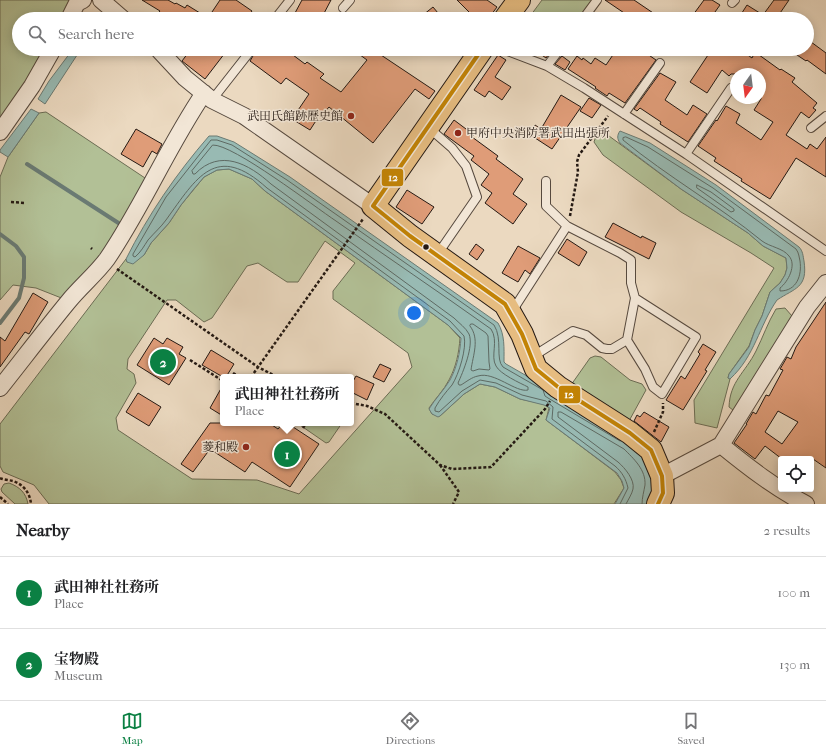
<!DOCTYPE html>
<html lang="en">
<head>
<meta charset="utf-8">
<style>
	:root { --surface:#fff; --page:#f6f6f6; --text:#202124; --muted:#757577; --line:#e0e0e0; --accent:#0b8043 }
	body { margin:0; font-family:"IM FELL French Canon","Noto Serif JP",serif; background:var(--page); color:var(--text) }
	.controls { position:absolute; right:12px; bottom:12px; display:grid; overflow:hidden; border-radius:4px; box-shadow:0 2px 10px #0003 }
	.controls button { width:36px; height:36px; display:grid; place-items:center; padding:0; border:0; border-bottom:1px solid var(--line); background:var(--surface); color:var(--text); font:20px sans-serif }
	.compass { position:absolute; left:730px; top:68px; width:36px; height:36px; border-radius:50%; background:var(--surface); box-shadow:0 2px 10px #0003; rotate:194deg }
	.you { position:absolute; left:414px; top:313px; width:14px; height:14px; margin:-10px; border:3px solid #fff; border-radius:50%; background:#1a73e8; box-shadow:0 0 0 6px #1a73e833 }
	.badge { display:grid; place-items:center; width:26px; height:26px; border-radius:50%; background:var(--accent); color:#fff; font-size:13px; font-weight:700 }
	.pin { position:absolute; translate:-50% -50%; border:2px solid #fff; box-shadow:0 1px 4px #0006 }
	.popup { position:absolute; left:220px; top:374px; width:134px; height:52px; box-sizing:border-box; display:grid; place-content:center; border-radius:4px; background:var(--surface); filter:drop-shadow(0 1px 3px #0005); font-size:13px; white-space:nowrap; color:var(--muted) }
	.popup b { font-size:15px; color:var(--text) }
	.popup::after { content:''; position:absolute; left:50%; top:100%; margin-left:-8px; border:8px solid transparent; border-top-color:var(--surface) }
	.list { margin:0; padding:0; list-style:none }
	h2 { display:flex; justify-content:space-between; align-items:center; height:52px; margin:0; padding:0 16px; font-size:17px }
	h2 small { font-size:13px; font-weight:400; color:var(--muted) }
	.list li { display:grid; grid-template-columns:26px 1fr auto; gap:12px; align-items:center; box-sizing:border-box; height:72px; padding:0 16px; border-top:1px solid var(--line) }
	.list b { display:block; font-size:15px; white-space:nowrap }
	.list p { margin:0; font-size:13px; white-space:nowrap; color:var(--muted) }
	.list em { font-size:13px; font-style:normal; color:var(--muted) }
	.icon { flex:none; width:22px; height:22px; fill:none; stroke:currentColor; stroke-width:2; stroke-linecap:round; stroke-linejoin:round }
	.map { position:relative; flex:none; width:826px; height:504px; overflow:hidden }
	.search { position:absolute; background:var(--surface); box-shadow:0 2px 10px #0003; left:12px; right:12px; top:12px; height:44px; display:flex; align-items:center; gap:10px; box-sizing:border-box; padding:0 14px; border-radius:22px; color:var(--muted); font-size:15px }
	.sheet { height:196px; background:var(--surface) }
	nav { display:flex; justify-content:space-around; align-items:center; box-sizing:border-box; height:56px; border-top:1px solid var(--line); background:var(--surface); font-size:11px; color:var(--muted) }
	nav a { display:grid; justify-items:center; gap:2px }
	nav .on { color:var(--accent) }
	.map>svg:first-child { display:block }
</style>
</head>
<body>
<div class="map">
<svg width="826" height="504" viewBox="0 0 826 504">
	<rect width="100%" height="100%" fill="#ebd9c0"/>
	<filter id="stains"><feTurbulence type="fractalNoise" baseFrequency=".005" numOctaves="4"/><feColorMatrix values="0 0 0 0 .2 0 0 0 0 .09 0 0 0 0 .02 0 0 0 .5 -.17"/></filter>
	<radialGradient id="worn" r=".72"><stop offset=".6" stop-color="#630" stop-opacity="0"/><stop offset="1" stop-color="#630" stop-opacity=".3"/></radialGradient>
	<path fill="#b2c096" stroke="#6b6c54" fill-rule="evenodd" d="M0,0H72L69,19H19V49H53L0,132Z
		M542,0H597L583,19H528Z
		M46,112L151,182L69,301L36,288L13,285L0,300V177L8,157L39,113Z
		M605,133L681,189L748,233L763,246L786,258L787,268L785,275L780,283L770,292L762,316L755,330L749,346L729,374L728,378L730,379L717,428L695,423L694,400L774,268L751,253L681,212L603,155L594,142L596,136Z
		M229,169L252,179L265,191L448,325L460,338C459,353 456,367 449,380C444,390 435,399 429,408L432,414L440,416L464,394L480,384L495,387L520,399L544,404L549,408L546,420L615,472L621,480L624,488L614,504H49L34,485L3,472L0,466V424L126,259L127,262L144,255L151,243L169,223L181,205L204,177L217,170ZM325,241L355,263L333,291V299L408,353L412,367L299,494L257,480L192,479L118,430L116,418L136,383L134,374L127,369L128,359L167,300H176L204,322L212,318L247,266L258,263L287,282H298Z
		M785,308L792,316L739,406L733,410L729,407C730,381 745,373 756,351C763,337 768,322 776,309Z
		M595,356L601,357L630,380L642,384L646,390L629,421L571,385L590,358Z
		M297,423H342L329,442L326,443Z
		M9,483C20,487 26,493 28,504H15L2,492L1,489L4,484Z"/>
	<path fill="#98bab3" stroke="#6a7a73" d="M73,49H81L45,104L38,99L49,81Z
		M31,109L39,113L8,157L0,152V150Z
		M620,131L650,143L716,185L799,247C803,251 803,256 804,261C808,288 795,288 777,300C759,326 755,356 730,379L728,378L729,374L749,347L755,330L762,316L770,292L780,283L785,275L787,268L786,258L763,246L748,233L681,189L620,143C617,139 617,135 620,131Z
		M209,136H217L234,142L290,177L498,323C505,335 504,348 504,362L506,364L546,387L630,442L643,457L654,482L650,504H615L624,488L622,481L617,473L546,420L550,408L544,405L520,399L495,387L480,384L464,394L440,416L438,417L432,414L429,409C435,399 444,390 450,380C457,367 460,353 461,338L448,325L265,191L252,179L229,169L217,170L204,177L193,190L181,205L169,223L151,243L144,255L133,264L127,262L126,259C148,215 176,174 209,136Z"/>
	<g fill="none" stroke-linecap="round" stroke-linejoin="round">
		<path stroke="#5e6a63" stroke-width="1" d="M626,137L648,147L713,188L796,249C799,253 799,257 800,261C802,275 797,291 780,291V288C788,282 797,265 789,256C783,248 770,247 762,241C718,205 668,177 623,140V138Z
			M213,145C233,144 315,207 336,221C387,257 439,292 491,329C499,341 490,356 496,366C500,374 520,383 528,387V390C516,393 494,371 478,376C472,377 466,382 461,385H459L458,383C463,372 474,346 469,334C466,328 459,323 454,318L271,184C249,164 220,148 195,174H193L192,171Z
			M697,185L711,192L734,209V211L731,212L697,188Z
			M471,324H473L486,333L488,336L489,362L490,369L489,370L479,369L473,371L471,370C473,355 480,339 470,326Z
			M620,441L548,398L545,396L543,390L503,367C495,359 503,339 494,325L287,180L232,145L217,140H211L166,197L133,254V256L135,257C141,252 144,246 148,240C154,233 161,227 166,220C197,177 216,142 267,188L450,321L464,336C467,348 459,374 452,385C446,392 440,399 435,408V411L439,412L462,391L480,380L496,383L522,395L546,401L553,407L552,419L615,466C622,472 626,479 628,488L620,504
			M626,504C628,500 632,494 633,489C635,480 625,468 618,462L558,417V412H561L624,449C634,459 646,470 645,485C644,491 642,498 642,504"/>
		<path stroke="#6a7a73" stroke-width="4" d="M27,164L120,224
			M0,234L16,246L24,257V278L19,298L0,323"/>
	</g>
	<path fill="#df9c78" stroke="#241913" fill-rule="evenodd" d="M142,0H168L175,4L176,3L185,8L187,5L208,18L220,0H236L252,11L246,19H153L160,11Z
		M302,0H331L321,19H305L295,13Z
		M457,0H487L497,7L488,19H476Z
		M605,0H634L662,19H633Z
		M704,0H712L720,5L710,19H690Z
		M774,0H789L776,19H738L747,5L763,15Z
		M433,7L443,19H418Z
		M807,39L826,53V74L807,60L806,61L788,49H807Z
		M191,49H228L205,79L182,61Z
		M257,49H285L305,64L307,62L324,74L320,78L341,92L367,60L352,49H372L435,91L429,99L415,89L373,143L329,107L323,114L321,113L310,130L292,119L309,94L286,78L281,84L250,61Z
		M533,49H551L552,50L546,58Z
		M617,49H640L656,60L625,103L609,93L607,96L595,88L596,87L568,69L577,56L582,60L583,58L591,64L595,58L606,65Z
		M712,49H739L752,58L755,52L780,70L781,69L795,78L792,82L817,103L813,108L816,110L809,118L801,112L786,135L807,149L810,144L817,149L826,137V177L796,158L770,199L741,181L742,179L714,161L716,158L698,146L716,120L717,121L726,106L740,114L736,123L761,140L773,122L754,110L761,99L760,74H731L729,76L722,70L707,93L690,82Z
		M498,55L506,60L495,77L511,87L502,100L489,91L485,97L474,90Z
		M562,56L570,62L565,70L555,64Z
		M660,73L676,82L665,100L687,115L693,105L707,114L688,142L660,124L661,122L640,108L637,111L634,109Z
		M561,95L581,107L552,149L529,134L535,125L541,129Z
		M589,98L601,105L592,118L580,111Z
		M454,120L474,135L472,137L498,156L496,159L523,179L513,194L527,204L513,224L485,203L492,193L481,185L489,174L471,160L474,156L444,134Z
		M136,129L162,144L157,154L152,151L143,167L121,154Z
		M407,190L434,207L422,224L396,207Z
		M613,223L641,238L642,236L656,243L649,259L605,237Z
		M567,239L587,252L579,266L558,253Z
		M476,244L484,250L477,260L469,254Z
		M518,246L540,258L530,274L525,270L518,282L502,273Z
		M33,293L48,302L29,334L25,332L0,367V337L5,341Z
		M826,302V468L813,459H782L765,446L755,459L734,443L747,424H746L753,412L756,414L766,395L769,396L783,370L780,369L783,364L787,357L791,359L796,347ZM778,411L798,422L782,444L765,432Z
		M154,338L163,344L167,338L183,347L179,354L186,358L169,385L137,365Z
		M703,344L716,352L705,370L707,371L683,410L666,400L681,376L685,379L700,354L698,352Z
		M211,350L234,364L226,377H223L202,365Z
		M380,364L391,369L384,382L373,377Z
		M356,376L374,384L367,400L351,392V385Z
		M223,385V416L210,408Z
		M138,393L161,407L149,426L126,412Z
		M644,412L669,427L661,442L634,421L637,415L640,417Z
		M210,423H269L278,429L283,423H287L319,444L290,487L252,462L245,472L210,449L193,472L181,464Z"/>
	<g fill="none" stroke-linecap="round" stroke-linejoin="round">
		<defs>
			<path id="lane" d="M732,3L735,0
				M343,8L350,0
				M275,19L290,0
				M583,19L597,0
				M502,49L547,66L584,88L686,154L826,251
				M547,66L560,49
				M212,100L252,49
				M624,114L660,63
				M429,128L452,148L466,166L477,197L437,255
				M811,128L826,116
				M686,154L731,88
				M546,181V206L567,226L620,253L631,260V283L635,298L627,340
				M511,313L567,226
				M532,357L573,331L586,335L602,348L607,349H612L627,340L645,369L653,387L662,394L696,337L635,298"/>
			<path id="street" d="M101,0L123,19
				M69,19L77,3L83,0
				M158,49L185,78L212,100L244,116L373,206
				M0,132L32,86L53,49
				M0,388C23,359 45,330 68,302C80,287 96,274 107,259C143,206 168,146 204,93
				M721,445C748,467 775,488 806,504
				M662,476L721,445L807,307L826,283"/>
			<path id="primary" d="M505,19L519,0
				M482,49L373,206L410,236L505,304L522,334L536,369L558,387L630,433L651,450L662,476L663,493L658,504"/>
		</defs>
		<use href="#lane" stroke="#56493e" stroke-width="10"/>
		<use href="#street" stroke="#56493e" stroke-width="18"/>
		<use href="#primary" stroke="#241913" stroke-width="24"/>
		<path stroke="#241913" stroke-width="2.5" stroke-dasharray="3 2" stroke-linecap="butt" d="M11,202L25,203
			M570,216L578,172L577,162L579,155L608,116
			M91,248L92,249
			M117,269L258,367L277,377
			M190,360L223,381
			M233,373L239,377
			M251,377L363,219
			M351,403L367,406L385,414L440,465L452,469L491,467L545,409L550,401
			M303,428L306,423
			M654,432L663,412V403
			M440,465L459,492L453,504
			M0,478C4,480 9,480 13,481C24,485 30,493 31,504
			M0,497L8,504"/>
		<use href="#lane" stroke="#f2e6d6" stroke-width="8"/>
		<use href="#street" stroke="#f2e6d6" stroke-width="16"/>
		<use href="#primary" stroke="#e6bc80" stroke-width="22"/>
		<defs>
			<path id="bus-1" d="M482,49L373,206L410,236L505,304L522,334L536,369L558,387L630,433L651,450L662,476L663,493L658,504"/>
		</defs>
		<use href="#bus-1" stroke="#f2e6d6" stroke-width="7"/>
		<use href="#bus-1" stroke="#c28305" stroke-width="4"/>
	</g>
	<g fill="#8f2418" stroke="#f2e6d6" stroke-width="1.5">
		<circle cx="351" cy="116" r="4"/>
		<circle cx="458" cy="133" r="4"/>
		<circle cx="246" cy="447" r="4"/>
	</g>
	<circle fill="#241913" stroke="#f2e6d6" stroke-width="1.5" cx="426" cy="247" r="3.5"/>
	<g text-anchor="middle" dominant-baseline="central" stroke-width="3" stroke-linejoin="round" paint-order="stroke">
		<g font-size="12" fill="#241913" stroke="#f2e6d6" text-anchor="end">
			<text x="343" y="116">武田氏館跡歴史館</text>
			<text x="466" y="133" text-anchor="start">甲府中央消防署武田出張所</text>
			<text x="238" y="447">菱和殿</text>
		</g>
	</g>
	<g stroke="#f2e6d6" stroke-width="1.5">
		<rect x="381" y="168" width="23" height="19" rx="4" fill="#c28305"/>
		<rect x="558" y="385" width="23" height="19" rx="4" fill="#c28305"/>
	</g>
	<g font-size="11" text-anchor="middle" font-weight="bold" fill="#fff">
		<text x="393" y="181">12</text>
		<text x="569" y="398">12</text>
	</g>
	<rect width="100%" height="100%" filter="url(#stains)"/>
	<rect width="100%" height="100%" fill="url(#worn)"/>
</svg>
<div class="controls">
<button><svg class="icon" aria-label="locate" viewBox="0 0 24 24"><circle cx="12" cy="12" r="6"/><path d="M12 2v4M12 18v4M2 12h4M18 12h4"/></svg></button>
</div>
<svg class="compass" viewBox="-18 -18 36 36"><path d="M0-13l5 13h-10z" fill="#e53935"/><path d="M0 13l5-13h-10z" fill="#757577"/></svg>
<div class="you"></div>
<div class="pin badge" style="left:287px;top:454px">1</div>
<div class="popup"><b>武田神社社務所</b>Place</div>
<div class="pin badge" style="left:163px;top:362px">2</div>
<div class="search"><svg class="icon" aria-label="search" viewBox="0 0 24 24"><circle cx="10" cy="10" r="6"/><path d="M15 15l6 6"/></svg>Search here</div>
</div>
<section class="sheet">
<h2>Nearby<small>2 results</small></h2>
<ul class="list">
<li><span class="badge">1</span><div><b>武田神社社務所</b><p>Place</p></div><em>100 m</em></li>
<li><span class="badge">2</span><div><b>宝物殿</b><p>Museum</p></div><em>130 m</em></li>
</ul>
</section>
<nav>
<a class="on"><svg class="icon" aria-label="map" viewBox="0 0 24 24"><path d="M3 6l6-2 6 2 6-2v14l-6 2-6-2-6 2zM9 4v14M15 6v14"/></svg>Map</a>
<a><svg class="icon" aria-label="directions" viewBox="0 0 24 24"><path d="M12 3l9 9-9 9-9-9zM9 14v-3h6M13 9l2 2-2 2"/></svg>Directions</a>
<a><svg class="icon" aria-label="saved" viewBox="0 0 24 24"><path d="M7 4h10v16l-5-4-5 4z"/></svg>Saved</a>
</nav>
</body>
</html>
